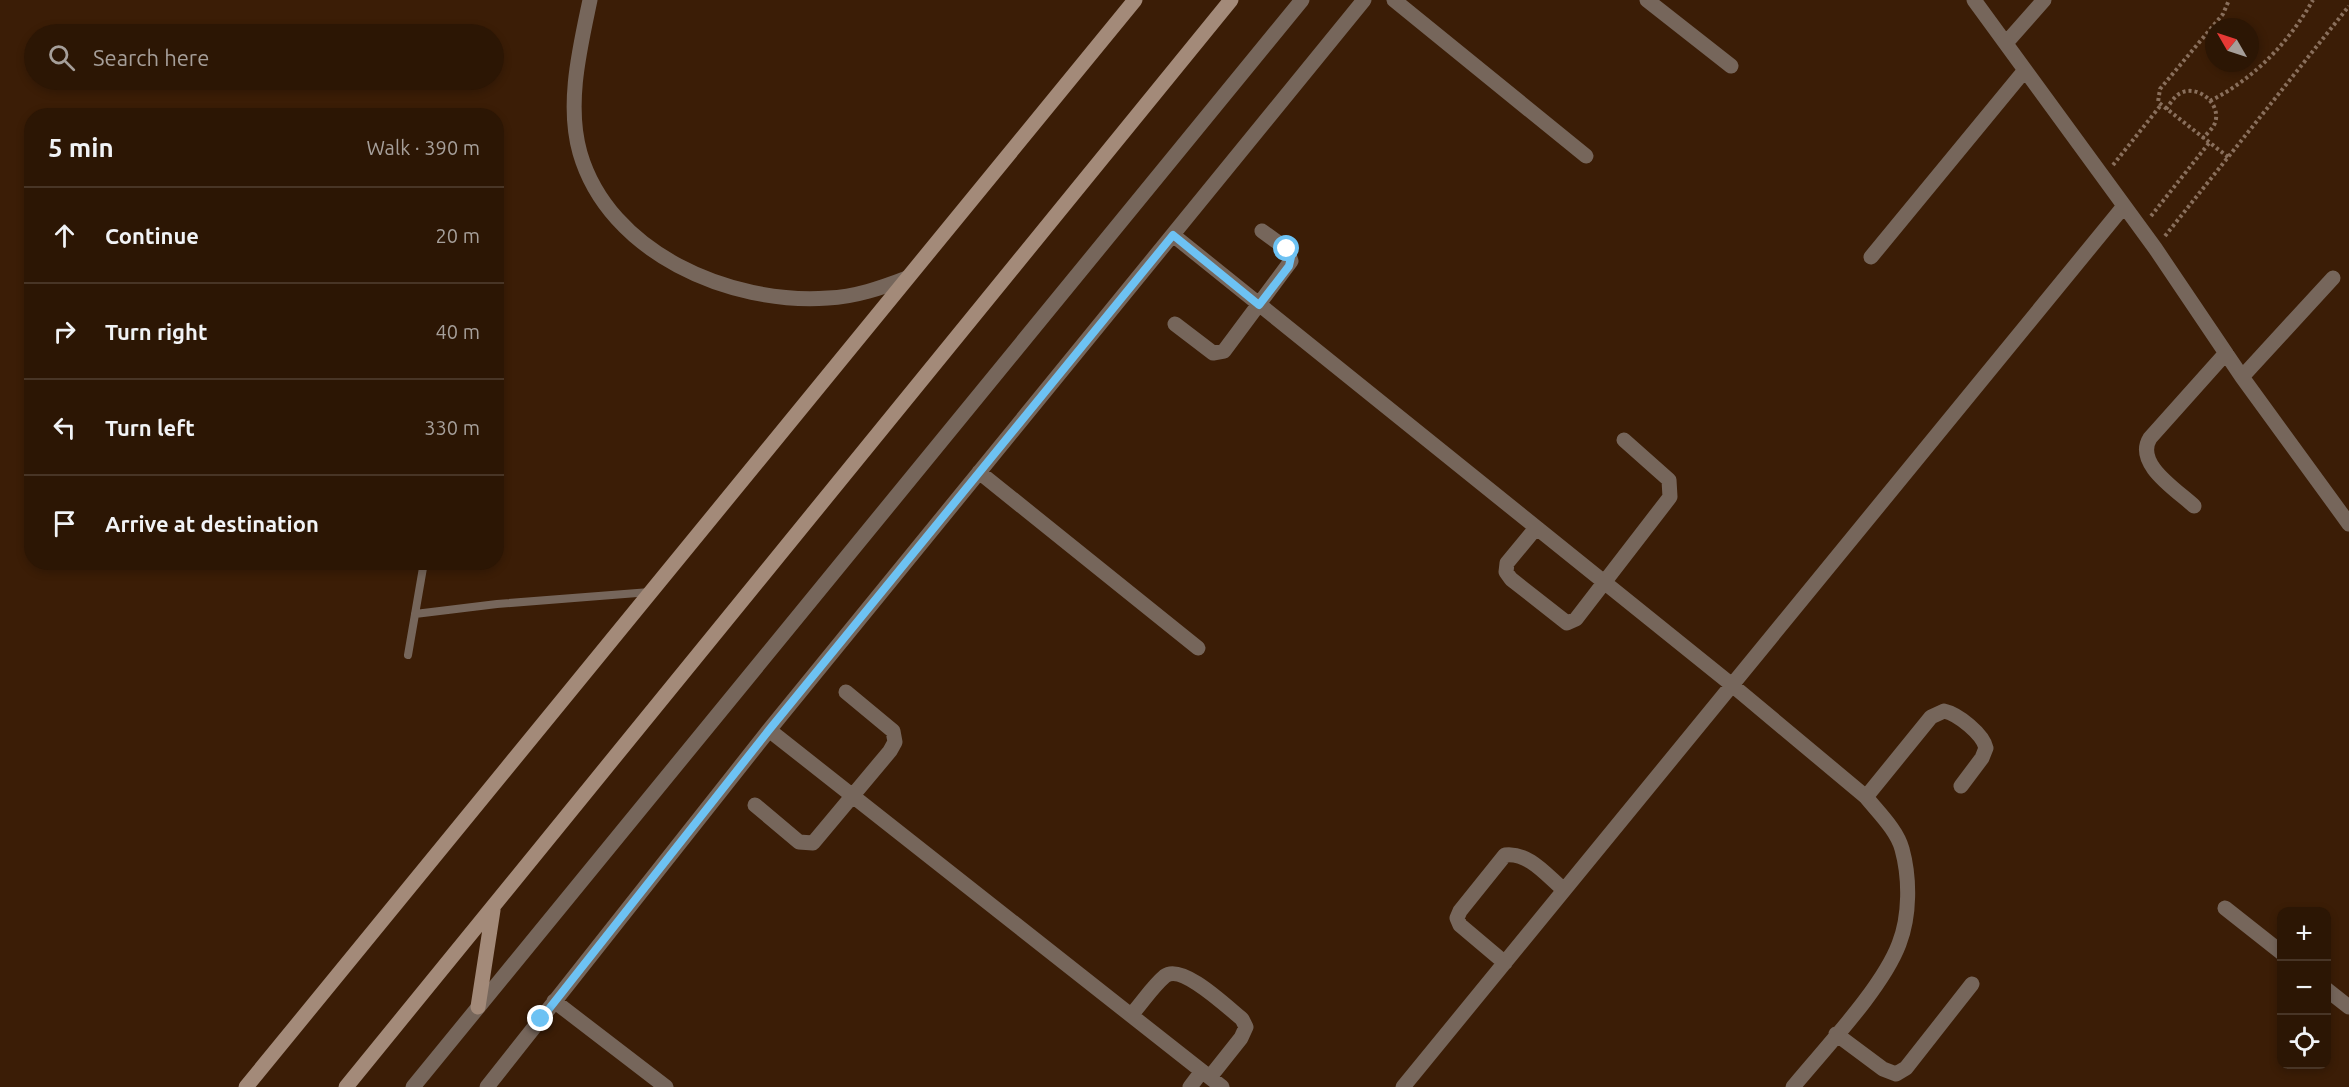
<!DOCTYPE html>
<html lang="en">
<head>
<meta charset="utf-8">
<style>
	:root { --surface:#2c1604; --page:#382313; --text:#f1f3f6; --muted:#a69f9a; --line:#483526 }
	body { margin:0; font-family:Ubuntu,sans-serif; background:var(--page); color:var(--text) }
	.controls { position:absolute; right:18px; bottom:18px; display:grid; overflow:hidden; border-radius:12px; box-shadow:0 3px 9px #0003 }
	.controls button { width:54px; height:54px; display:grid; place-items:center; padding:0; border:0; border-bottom:2px solid var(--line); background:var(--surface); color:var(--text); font:30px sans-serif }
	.compass { position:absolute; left:2205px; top:18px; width:54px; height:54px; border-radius:50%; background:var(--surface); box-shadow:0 3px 9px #0003; rotate:309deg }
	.stop { position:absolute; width:18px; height:18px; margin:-14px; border:4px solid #6dc2f3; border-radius:50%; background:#fff }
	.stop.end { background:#6dc2f3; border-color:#fff; box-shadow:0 2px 6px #0008 }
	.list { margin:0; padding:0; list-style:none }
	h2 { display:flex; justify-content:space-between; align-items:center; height:78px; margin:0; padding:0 24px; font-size:26px }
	h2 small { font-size:20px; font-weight:400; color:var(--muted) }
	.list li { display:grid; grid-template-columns:39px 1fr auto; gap:18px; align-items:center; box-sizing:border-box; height:96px; padding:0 24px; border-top:2px solid var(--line) }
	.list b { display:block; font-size:22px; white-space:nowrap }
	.list em { font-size:20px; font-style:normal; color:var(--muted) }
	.icon { flex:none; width:33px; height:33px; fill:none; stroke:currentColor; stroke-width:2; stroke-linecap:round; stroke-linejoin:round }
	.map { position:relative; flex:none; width:2349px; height:1087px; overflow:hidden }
	.search { position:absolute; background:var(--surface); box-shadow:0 3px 9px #0003; left:24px; top:24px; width:480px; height:66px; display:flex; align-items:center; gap:15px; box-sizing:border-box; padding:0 21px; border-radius:33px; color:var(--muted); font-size:22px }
	.panel { position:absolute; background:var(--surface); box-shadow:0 3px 9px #0003; left:24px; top:108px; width:480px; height:462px; border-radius:24px }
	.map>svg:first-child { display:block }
</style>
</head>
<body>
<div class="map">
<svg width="2349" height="1087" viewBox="0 0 2349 1087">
	<rect width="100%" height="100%" fill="#3b1d06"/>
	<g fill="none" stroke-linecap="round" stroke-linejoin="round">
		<path stroke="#896f5c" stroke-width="4" stroke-dasharray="3 3" stroke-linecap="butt" d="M2210,101C2254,79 2289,42 2313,0
			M2166,109C2170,104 2174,97 2179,94C2196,83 2222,103 2215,123C2213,128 2207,134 2203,138
			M2228,157L2158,102L2160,89L2223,14L2229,0
			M2113,165L2161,105
			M2151,216L2209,143
			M2165,236L2349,6"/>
		<path stroke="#76665b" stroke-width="8" d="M415,614L497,604L650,592
			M408,655L424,562"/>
		<path stroke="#76665b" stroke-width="15" d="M590,0C580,48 566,104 580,153C609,253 730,305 828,298C855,297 881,288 907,278
			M1394,0L1586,156
			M1647,0L1731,66
			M1974,0L2155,248L2242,377L2349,524
			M2006,43L2044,0
			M1173,235L1732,685L1866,797C1878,812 1897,830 1902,849C1910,878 1910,916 1899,944C1882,989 1824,1049 1793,1087
			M1871,257L2025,70
			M1175,324L1213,353L1224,351L1291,261L1287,249L1262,231
			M2242,377L2333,278
			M979,472L1198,648
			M2194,506C2177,490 2134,464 2150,438L2226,353
			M1536,528L1507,563L1506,572L1511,579L1567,623L1576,619L1670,497L1669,480L1624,440
			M769,730L1222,1087
			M1866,797L1931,717L1944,711C1958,714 1983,734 1986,748L1982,758L1961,786
			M755,805L799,842L813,843L890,751L895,742L893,731L846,692
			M2225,908L2282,953
			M1505,963L1460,925L1457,918L1460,911L1505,855C1529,852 1547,876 1564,890
			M2326,989L2349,1007
			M554,1001L666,1087
			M1131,1015C1142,1003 1152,987 1165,976C1182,963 1227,1007 1242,1019L1246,1027L1241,1038L1210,1077
			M1836,1034L1883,1069L1896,1074L1906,1068L1972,984
			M413,1087L1302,0
			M487,1087L769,730L1364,0
			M1190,1087L1202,1071
			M1403,1087L2124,206"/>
		<path stroke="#a38a79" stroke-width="15" d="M478,1007L493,910
			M246,1087L1135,0
			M346,1087L1231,0"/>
	</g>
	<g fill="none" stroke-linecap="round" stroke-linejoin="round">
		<path stroke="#6dc2f3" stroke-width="8" d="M541,1019L769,730L1173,235L1259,305L1289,266L1291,257L1287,249"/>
	</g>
</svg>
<div class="controls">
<button>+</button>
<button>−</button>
<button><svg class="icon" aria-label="locate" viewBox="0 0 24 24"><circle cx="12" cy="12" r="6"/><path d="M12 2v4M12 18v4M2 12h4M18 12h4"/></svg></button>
</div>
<svg class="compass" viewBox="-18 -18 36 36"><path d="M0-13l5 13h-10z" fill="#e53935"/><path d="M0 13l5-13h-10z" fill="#a69f9a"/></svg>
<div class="stop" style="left:1287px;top:249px"></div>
<div class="stop end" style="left:541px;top:1019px"></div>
<div class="search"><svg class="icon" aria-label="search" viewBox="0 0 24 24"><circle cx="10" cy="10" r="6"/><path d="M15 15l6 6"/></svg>Search here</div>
<section class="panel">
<h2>5 min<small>Walk · 390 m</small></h2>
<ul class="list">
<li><svg class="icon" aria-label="ahead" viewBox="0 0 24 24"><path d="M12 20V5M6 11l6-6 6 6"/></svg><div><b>Continue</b></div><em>20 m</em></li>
<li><svg class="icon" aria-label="right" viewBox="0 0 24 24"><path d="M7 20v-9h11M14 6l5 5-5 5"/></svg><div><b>Turn right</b></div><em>40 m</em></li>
<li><svg class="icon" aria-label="left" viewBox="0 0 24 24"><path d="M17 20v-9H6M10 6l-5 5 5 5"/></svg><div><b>Turn left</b></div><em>330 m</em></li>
<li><svg class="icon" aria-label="arrive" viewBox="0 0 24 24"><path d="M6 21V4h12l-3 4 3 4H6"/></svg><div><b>Arrive at destination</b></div></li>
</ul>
</section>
</div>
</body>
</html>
